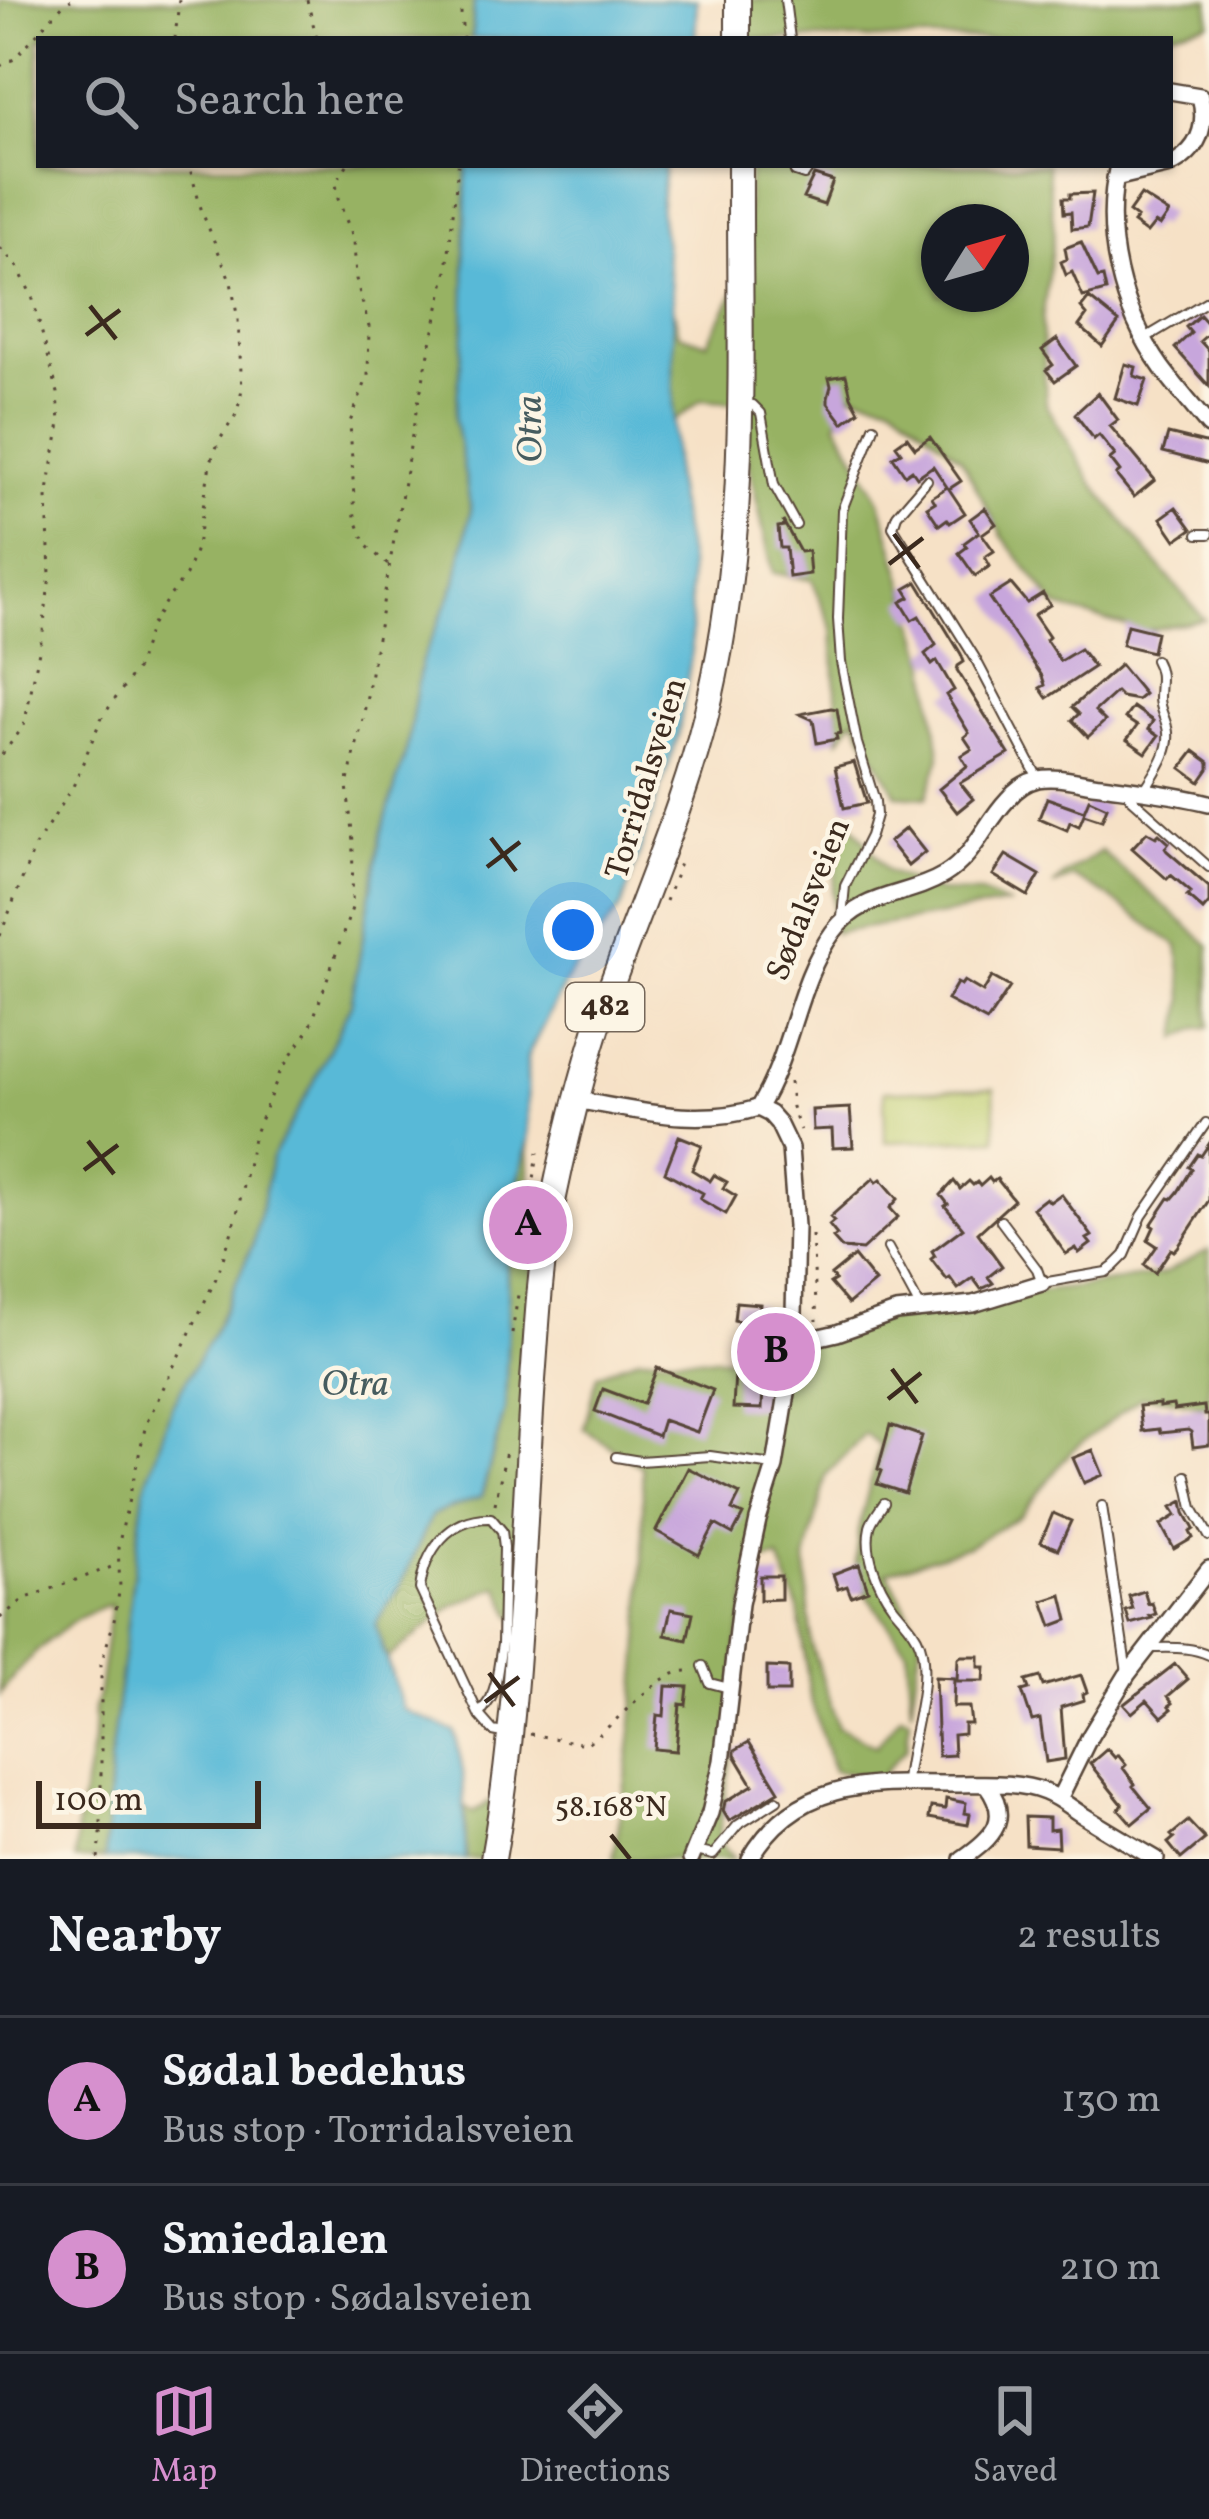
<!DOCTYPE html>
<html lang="en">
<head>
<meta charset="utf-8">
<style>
	:root { --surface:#171b24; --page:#20242c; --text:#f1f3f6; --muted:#9ea1a6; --line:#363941; --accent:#d690ce }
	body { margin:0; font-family:Vollkorn,serif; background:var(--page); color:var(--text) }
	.compass { position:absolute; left:921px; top:204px; width:108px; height:108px; border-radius:50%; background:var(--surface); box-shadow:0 3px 9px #0004; rotate:53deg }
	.scale { position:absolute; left:36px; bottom:30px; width:225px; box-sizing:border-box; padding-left:12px; border:6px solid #3b2a1e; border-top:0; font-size:33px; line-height:42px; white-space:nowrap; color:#3b2a1e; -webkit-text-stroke:9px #fcf5e5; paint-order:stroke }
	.you { position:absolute; left:573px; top:930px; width:42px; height:42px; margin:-30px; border:9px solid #fff; border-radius:50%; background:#1a73e8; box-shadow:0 0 0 18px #1a73e833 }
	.badge { display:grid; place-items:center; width:78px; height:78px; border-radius:50%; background:var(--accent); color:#111; font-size:39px; font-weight:700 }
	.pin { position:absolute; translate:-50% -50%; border:6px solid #fff; box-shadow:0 3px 12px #0006 }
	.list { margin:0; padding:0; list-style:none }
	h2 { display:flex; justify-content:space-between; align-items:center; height:156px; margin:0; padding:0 48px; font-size:51px }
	h2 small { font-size:39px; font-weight:400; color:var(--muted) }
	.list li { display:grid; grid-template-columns:78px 1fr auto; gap:36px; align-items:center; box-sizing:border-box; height:168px; padding:0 48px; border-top:3px solid var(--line) }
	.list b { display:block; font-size:45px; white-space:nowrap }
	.list p { margin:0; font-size:39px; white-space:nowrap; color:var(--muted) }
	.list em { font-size:39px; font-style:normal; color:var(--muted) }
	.icon { flex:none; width:66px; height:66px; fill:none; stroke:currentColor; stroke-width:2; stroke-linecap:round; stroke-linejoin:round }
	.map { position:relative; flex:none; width:1209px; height:1859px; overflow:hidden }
	.search { position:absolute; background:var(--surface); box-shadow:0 3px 9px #0004; left:36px; right:36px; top:36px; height:132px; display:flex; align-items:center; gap:30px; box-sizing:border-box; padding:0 42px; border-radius:0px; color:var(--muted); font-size:45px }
	.sheet { height:492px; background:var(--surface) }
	nav { display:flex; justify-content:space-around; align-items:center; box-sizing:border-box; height:168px; border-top:3px solid var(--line); background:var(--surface); font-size:33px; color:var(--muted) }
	nav a { display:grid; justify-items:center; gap:6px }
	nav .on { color:var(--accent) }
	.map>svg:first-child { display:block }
</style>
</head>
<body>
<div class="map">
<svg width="1209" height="1859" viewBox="0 0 1209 1859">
	<rect width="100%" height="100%" fill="#fcf5e5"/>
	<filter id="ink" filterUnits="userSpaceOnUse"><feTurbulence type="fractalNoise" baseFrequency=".00833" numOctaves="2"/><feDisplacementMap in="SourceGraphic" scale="24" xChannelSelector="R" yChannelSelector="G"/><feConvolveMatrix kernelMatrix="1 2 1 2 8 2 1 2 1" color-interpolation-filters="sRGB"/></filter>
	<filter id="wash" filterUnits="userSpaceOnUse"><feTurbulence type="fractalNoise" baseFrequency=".004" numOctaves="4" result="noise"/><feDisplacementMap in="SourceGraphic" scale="48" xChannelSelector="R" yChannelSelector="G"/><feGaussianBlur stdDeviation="2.7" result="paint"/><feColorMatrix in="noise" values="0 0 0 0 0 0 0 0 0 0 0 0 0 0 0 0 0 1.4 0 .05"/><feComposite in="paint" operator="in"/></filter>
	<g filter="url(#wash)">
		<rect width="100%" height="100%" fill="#f6e1c6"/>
		<path fill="#bfcf72" stroke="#7d7c48" stroke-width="3" d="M994,1089L996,1139L885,1142L884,1091Z"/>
		<path fill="#97b264" stroke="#696e41" stroke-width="3" fill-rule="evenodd" d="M0,0H474L472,39H39V165H467L464,334L455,419L471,510L456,582L421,663L407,748L382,831L351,1004L314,1082L272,1157L253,1244L144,1490L111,1753L105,1859H75L77,1828L93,1741L94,1709L99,1691L111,1604C69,1616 25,1658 0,1694Z
			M737,0H1209V23L1139,39H747Z
			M750,165H1047L1054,231L1042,321L1046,404L1091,481L1147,552L1204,619L1145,631L1057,607L1002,536L961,458L893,403L844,392L837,423L880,501L928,665L940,756L927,797L897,795L854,718L839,740L832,627L812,580L773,573L735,403L701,400L673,422V306L679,334L707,343L742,279ZM939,222H1011V294H939Z
			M846,815L887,871L938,892L981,893L1007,904L834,933L833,890Z
			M1101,851L1209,945V1027L1198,1028L1178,1038L1184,999L1178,946L1107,896L1073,877L1053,886L1063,876Z
			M528,1140L535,1340L523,1513L514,1730L496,1859H466L465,1807L473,1813L499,1795L514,1697L517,1635V1624L499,1586L452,1606L387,1659L375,1625L403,1580L432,1515L482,1496L505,1409L508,1321L506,1234Z
			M1209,1250V1407L1165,1398L1141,1397L1071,1451L1020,1516L968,1546L887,1572L921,1636L911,1710L907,1650L855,1579L858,1531L880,1445L865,1434L826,1475L806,1560L811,1644L838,1727L876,1746L901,1715L910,1718L906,1748L880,1777L833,1771L810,1697L799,1610L779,1558L754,1563L737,1646L733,1744L718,1841L734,1859H613C637,1726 647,1602 642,1467L584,1429L597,1375L639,1357L726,1358L815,1343L876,1322L989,1297L1079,1287L1163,1274Z"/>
		<path fill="#59b9d7" stroke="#4a727a" stroke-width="3" d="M474,0H697L695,39H472Z
			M467,165H665L660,211L673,301L674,478L689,564L692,650L678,736L622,906L568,977L527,1057L528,1140L506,1234L508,1321L505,1409L481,1497L432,1515L403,1580L375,1625L403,1709L455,1732L463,1772L466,1859H105L111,1753L144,1490L172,1405L217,1326L253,1244L272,1157L314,1082L351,1004L382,831L407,748L421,663L456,582L471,510L455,419L464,334Z"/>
		<g id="blocks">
			<path fill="#c7a6dc" d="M814,175L833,181L824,205L803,198Z
				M1093,193L1088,227L1072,229L1071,212L1064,213L1063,198H1070V194Z
				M1141,195L1169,213L1160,226L1155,223L1147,233L1133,223L1137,218L1129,212Z
				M1081,242L1098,278L1103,277L1106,291L1083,297L1072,272L1066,275L1061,262L1067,259L1065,248Z
				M1089,298L1119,322L1102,346L1079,326L1087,315L1081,308Z
				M1200,315L1209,325V333L1200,341L1209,351V386L1175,348L1191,333L1186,327Z
				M1057,339L1076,366L1055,381L1046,370L1053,365L1042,350Z
				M1125,364L1136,367L1134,376L1147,380L1138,406L1115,398Z
				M846,375L851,396L859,411L843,423L828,403V397L831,386L829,378Z
				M1098,393L1118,420L1110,426L1155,480L1134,497L1116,475L1120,472L1110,459L1115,455L1099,435L1094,439L1075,414Z
				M1168,434L1209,444V464L1163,452Z
				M907,437L915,448L930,437L961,481L949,489L965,513L950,523L947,519L939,525L927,507L935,502L932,497L947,487L933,466L917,477L912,470L905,475L893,457L901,452L896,445Z
				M1176,507L1192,529L1176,540L1161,518Z
				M985,508L996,524L982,534L994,551L985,557L990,566L975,576L959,553L967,547L964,543L979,532L970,519Z
				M783,521L800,552L808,551L810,574L789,577L786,548H780L778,527L784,526Z
				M917,582L961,654L964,662L958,666L957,670L1009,754L960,783L973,799L957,812L939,789L967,766L961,756L972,749L964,737L969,733L946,695L954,690L937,661L932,665L925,654L936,645L919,616L912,620L901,602L910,597L905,589Z
				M1011,584L1027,603L1043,593L1050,605L1034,615L1049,637L1046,640L1060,661L1080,649L1094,667L1047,698L1040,688L1045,685L1042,676L989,598Z
				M1127,625L1156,632L1152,652L1122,645Z
				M1120,665L1144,694L1137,700L1121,697L1116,692L1095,711L1105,721L1088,737L1072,720L1079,714L1072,707Z
				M1133,707L1153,721L1148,729L1158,736L1146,753L1127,740L1137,726L1125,718Z
				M831,708L837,709L841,733L836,734L837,739L817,743L813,720L800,714Z
				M1194,751L1209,762V769L1200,782L1181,768Z
				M854,762L867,803L844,808L835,767Z
				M1047,798L1084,811L1089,799L1107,807L1102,820L1084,814L1079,826L1070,822L1067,830L1039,818Z
				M906,828L925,852L908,866L889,842Z
				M1147,832L1156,837L1159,834L1169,843L1165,848L1167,851L1209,887V903L1203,910L1187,896L1191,892L1171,875L1167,879L1132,848Z
				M1006,855L1040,875L1028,896L993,875Z
				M992,977L1010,987L987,1021L947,1000L957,983L961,985L964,981L983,992Z
				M850,1108L853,1147L833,1148L832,1129L813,1130L812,1110Z
				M679,1136L702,1145L692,1170L710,1181L714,1175L727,1182L723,1188L736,1196L726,1214L700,1199L703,1193L665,1172Z
				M1209,1144V1200L1178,1247L1174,1251L1171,1249L1155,1273L1144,1265L1157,1246L1148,1240L1154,1227L1151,1225L1169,1198L1172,1199L1178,1192L1192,1169L1189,1167L1198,1154L1201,1156Z
				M874,1178L877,1182L881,1179L898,1199L890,1208L898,1217L862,1250L842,1248L833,1238L837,1235L829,1225L834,1221L830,1217Z
				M989,1178L992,1182L997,1179L1014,1200L978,1233L1002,1266L988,1277L993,1283L986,1287L981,1289L973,1278L958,1289L950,1278L947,1280L931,1259L935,1256L932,1251L963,1228L945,1206L948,1204L941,1195L954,1181L960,1189L969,1181L973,1185L977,1182L980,1186Z
				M1061,1194L1092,1236L1087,1239L1091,1244L1079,1253L1076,1248L1066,1254L1033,1208L1046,1198L1050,1202Z
				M854,1256L875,1282L848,1304L830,1283L835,1280L831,1275Z
				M736,1302L760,1304L752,1386L763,1387L762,1409L733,1408L738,1321L734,1320Z
				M657,1368L713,1390L697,1432L663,1420L658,1436L595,1411L603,1389L643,1404Z
				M1159,1404V1407L1173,1405L1174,1410L1204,1406L1205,1415H1209V1445L1193,1447L1191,1432L1188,1430L1160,1433L1159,1429L1142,1431L1139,1406Z
				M890,1425L922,1436L905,1493L877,1484L882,1471L878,1469Z
				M1093,1450L1103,1475L1084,1483L1073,1458Z
				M688,1468L740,1494L732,1510L743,1515L733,1534L715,1524L699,1555L656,1531Z
				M1183,1501L1185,1513L1194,1529L1190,1532L1193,1538L1174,1549L1161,1525L1177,1515L1172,1507Z
				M1053,1513L1071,1521L1058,1549L1041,1542Z
				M859,1564L868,1590L851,1596L847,1586L838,1589L833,1574Z
				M760,1576H781V1599L760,1600Z
				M1144,1591L1148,1604L1152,1603L1156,1614L1150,1616L1152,1618L1130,1624L1126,1611L1133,1609L1129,1596Z
				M1062,1595L1068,1620L1052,1626L1043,1601Z
				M671,1609L693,1613L687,1640L665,1635Z
				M961,1656H979V1667H985L984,1681H957L958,1658Z
				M1175,1664L1188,1679L1168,1696L1173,1703L1169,1706L1172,1709L1162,1717L1147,1700L1132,1713L1124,1704Z
				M767,1667L789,1668V1692H767Z
				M1081,1675L1087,1692L1083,1694L1084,1700L1061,1707L1065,1759L1046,1762L1040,1719L1032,1721L1022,1691L1029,1689L1026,1681L1040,1677L1043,1686Z
				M935,1677L954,1678L953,1707H969L971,1724H964V1734L953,1735L954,1755L938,1756Z
				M666,1686L688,1687L686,1705L680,1704L676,1751L654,1749L657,1715L664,1716Z
				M749,1742L779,1791L729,1821L723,1811L725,1802L753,1785L735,1755V1750Z
				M1107,1749L1115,1758L1118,1755L1126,1765L1123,1768L1135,1784L1133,1786L1151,1808L1132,1824L1119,1809L1123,1805L1090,1764Z
				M946,1799L966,1803L964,1813L970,1814L968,1825L929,1818L931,1807L945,1809Z
				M1025,1817L1049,1818V1830L1057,1829L1058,1847L1026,1845Z
				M1188,1821L1205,1839L1181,1859L1168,1843L1174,1838L1171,1835Z"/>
		</g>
	</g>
	<g filter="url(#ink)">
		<use href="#blocks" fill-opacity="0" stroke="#574537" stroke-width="3"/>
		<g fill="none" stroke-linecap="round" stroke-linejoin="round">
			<defs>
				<path id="service" d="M785,0L790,39
					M793,165L795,172L804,175L811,165
					M1147,337L1209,300
					M742,404L753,405L761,413L774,485L796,525
					M927,480L897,515L893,527L975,658L1038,778
					M1198,534H1209
					M1125,789L1130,797L1209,867
					M1145,789C1156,771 1173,749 1167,727C1165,717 1159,709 1159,698C1159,683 1163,674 1155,660
					M842,917L845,886L870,836L876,815L875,801L857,743L841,662L838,619L842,510L874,427
					M1001,1221L1037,1269L1042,1283L1106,1272L1113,1267L1125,1255L1142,1216L1206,1123
					M888,1248L920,1307
					M616,1457L640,1461L710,1456L773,1465
					M1186,1476L1193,1508L1209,1536
					M884,1503C879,1511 872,1519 870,1527C864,1553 878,1586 893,1606C902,1618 915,1629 920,1644C932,1682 909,1742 906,1782
					M1102,1506L1127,1673
					M1149,1648C1170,1648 1191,1646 1209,1655
					M703,1666L710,1683L729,1688
					M479,1715L491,1698L496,1682L502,1644L504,1547L502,1531L491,1518C449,1517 425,1550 420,1589L479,1715L493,1731L508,1734
					M696,1851L713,1855L738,1825L777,1800"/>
				<path id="minor" d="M1170,91L1200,96C1208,127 1199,151 1170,165
					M1118,165C1102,234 1121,310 1162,368C1177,388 1193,407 1209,426
					M1115,178L1170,165
					M575,1100C637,1110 696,1127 758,1108L770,1114L778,1123L790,1148L796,1226L793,1357L775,1466L758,1520L740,1604L722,1761L710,1813L691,1859
					M758,1108C792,1054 796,983 833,932C863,891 906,898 944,875C975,856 984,824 1008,799C1016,789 1025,782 1038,779C1058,775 1081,783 1101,785C1137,790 1173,794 1209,803
					M794,1343L837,1333L896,1312L973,1304L1042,1283
					M1059,1799L1090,1736L1127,1675L1209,1569
					M750,1859C796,1779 872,1783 953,1784C982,1784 1018,1781 1045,1792C1060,1798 1071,1808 1084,1816C1108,1831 1132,1845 1156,1859
					M962,1859C994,1837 1012,1819 986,1784"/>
				<path id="primary" d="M738,0V39
					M493,1859C521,1701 522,1540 533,1380C537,1329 539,1277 548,1227C564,1143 584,1062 613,981C647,887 688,797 710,698C750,523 739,343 740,165"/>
			</defs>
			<use href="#service" stroke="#574537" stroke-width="12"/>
			<use href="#minor" stroke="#574537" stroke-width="20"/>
			<use href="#primary" stroke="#574537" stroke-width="28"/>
			<path stroke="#574537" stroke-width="3" stroke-dasharray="3 9" stroke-linecap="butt" d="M307,0L317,39
				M460,0L463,39
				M175,39L179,0
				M0,66L14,59L64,4L71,0
				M347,165L336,182L338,199L354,240L356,279L369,327L368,376L350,422L355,518L367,546L389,566
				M0,248L18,268L32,296L58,393L60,423L47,497L50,575L43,631L24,726L0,757
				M666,901L680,863
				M0,936L35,846L72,789L101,719L137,668L150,628L166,601L186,575L197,546L210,464L219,441L237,413L242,389L238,320L231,282L202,212L189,165
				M790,1082L792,1107L800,1130
				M529,1213L538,1152
				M812,1235L817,1321
				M512,1334L519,1288
				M495,1504L507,1446
				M0,1618L24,1599L117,1565
				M530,1734L585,1744C618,1726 656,1668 691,1671
				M98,1859L101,1837V1664L114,1621L120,1587L118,1547L146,1424L218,1274L236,1219L253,1138L281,1070L310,1028L352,908L353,841L347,785L363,719L416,412L447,271L458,165"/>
			<use href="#service" stroke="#fff" stroke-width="8"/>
			<use href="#minor" stroke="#fff" stroke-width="15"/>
			<use href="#primary" stroke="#fff" stroke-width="24"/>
		</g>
	</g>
	<path fill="none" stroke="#3b2a1e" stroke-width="4.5" d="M90,306L116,339M86,335L120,310M894,534L919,568M889,564L923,538M491,838L516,871M487,867L520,842M88,1141L114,1174M84,1170L118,1145M892,1369L917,1403M888,1399L921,1373M489,1673L514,1706M485,1702L519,1677M611,1835L630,1859"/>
	<g text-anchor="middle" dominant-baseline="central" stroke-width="9" stroke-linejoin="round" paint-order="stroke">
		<rect fill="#fcf5e5" stroke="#75675a" stroke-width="3" x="566" y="983" width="78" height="48" rx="9"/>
		<g font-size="30" font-weight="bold" fill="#3b2a1e">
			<text x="605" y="1007">482</text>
		</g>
		<g font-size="33" fill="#3b2a1e" stroke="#fcf5e5">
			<text transform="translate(648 779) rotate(-73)">Torridalsveien</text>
			<text transform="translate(810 900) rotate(-68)">Sødalsveien</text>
		</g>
		<g font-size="36" font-style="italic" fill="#465c5f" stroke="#fcf5e5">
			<text transform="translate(532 429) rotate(-91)">Otra</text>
			<text x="355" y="1386">Otra</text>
		</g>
	</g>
	<g font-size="30" text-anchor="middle" fill="#3b2a1e" stroke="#fcf5e5" stroke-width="9" stroke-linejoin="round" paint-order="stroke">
		<text x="611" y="1816">58.168°N</text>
	</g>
</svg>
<svg class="compass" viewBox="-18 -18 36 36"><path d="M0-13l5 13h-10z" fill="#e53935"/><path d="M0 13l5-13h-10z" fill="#9ea1a6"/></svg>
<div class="scale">100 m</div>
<div class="you"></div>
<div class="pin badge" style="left:528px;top:1225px">A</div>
<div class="pin badge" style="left:776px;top:1352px">B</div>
<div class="search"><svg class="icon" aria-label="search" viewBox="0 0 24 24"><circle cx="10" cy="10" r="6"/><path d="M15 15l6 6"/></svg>Search here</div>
</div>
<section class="sheet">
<h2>Nearby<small>2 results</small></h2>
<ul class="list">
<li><span class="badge">A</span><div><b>Sødal bedehus</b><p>Bus stop · Torridalsveien</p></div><em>130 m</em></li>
<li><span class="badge">B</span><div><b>Smiedalen</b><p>Bus stop · Sødalsveien</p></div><em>210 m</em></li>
</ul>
</section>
<nav>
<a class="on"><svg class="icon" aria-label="map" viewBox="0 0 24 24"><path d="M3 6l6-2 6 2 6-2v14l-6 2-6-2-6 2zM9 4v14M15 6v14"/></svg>Map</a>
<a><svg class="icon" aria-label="directions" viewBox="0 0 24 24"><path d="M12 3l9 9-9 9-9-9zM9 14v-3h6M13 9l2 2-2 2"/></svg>Directions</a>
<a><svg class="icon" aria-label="saved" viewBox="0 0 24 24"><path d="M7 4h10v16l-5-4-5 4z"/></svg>Saved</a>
</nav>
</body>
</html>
